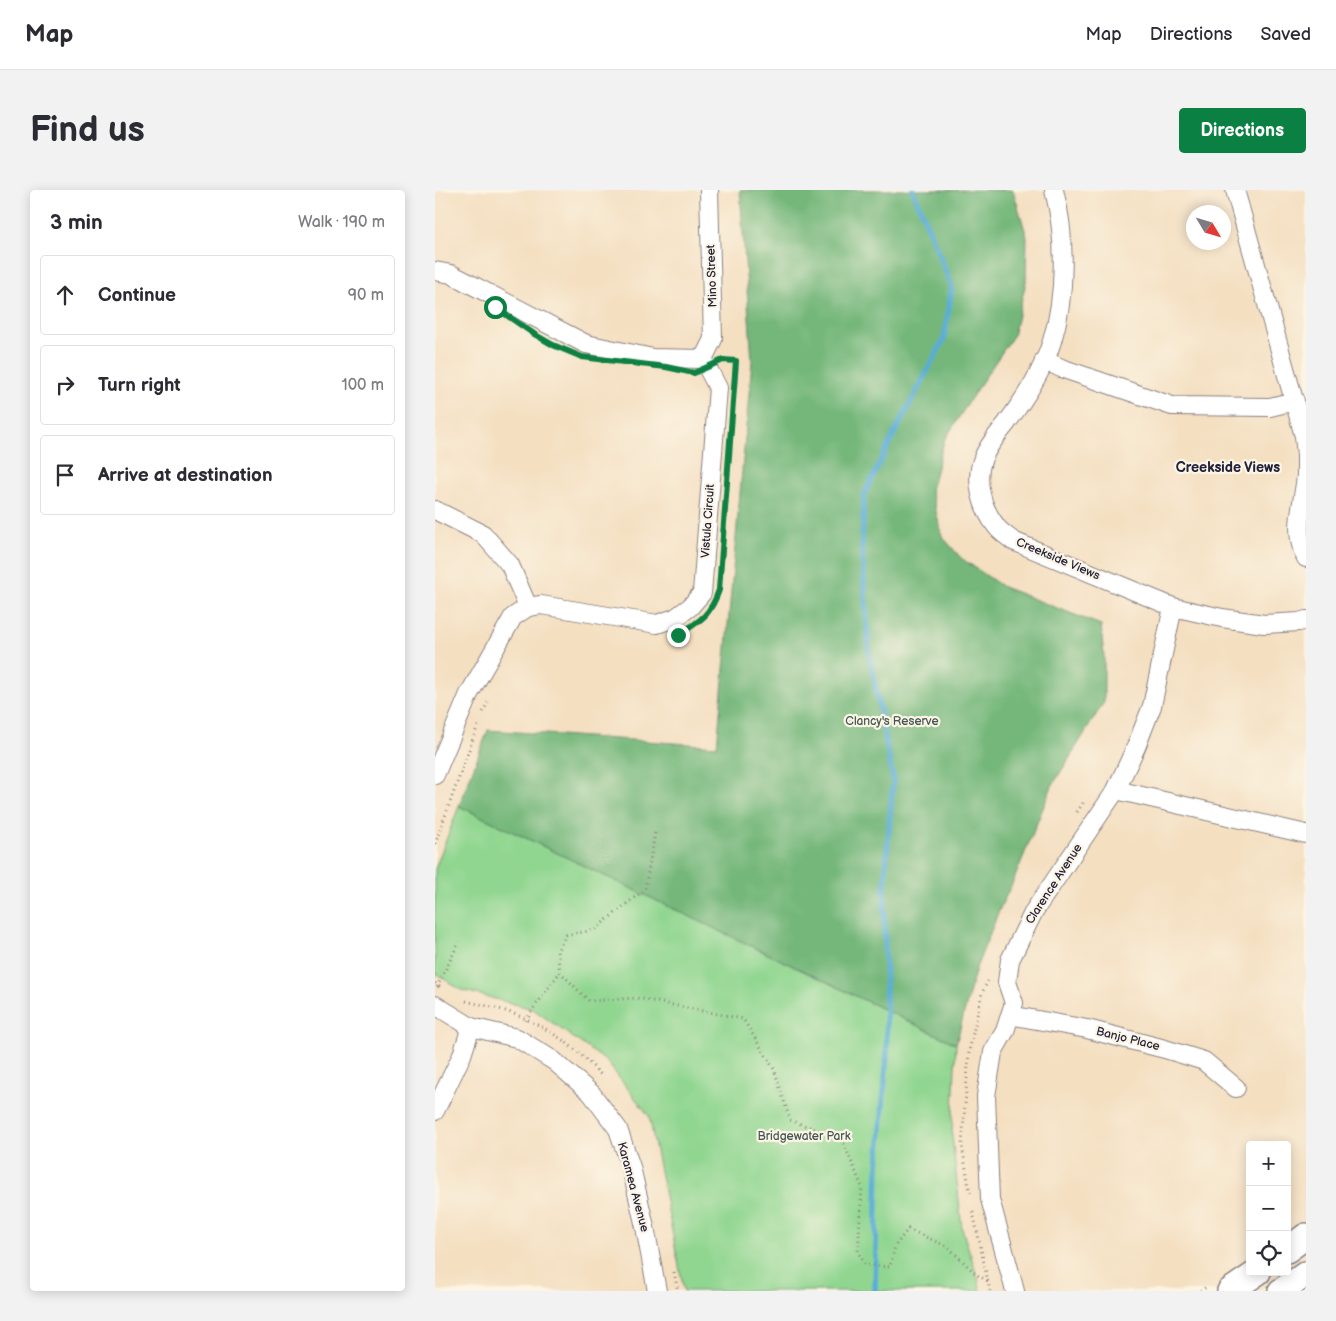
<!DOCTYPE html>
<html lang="en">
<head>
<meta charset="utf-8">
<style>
	:root { --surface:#fff; --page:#f2f2f3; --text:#2b2b33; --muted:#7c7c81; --line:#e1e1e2; --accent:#0b8043 }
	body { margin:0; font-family:"Balsamiq Sans",sans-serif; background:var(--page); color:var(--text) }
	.controls { position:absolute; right:15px; bottom:15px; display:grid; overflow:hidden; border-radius:5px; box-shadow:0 2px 12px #0003 }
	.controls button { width:45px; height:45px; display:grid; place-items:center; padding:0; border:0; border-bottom:1px solid var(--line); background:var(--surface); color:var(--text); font:25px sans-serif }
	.compass { position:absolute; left:751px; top:15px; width:45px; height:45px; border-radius:50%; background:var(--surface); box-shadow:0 2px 12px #0003; rotate:128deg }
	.stop { position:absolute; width:15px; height:15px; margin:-11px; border:4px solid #0b8043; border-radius:50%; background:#fff }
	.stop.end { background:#0b8043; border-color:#fff; box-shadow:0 1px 5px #0008 }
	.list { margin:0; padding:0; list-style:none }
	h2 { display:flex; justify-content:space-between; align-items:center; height:65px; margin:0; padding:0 20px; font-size:21px }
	h2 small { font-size:16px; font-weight:400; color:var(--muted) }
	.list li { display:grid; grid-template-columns:32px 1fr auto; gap:15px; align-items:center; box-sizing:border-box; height:80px; margin:0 10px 10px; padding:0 10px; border:1px solid var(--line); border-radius:5px }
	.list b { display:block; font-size:19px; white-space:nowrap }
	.list em { font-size:16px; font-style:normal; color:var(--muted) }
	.icon { flex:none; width:28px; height:28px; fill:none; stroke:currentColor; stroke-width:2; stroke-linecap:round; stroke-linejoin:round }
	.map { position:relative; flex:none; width:871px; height:1101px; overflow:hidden; border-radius:5px }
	header { display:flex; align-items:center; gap:30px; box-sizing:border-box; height:70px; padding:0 25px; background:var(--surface); border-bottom:1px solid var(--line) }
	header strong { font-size:24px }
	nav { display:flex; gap:28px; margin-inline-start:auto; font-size:18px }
	.intro { display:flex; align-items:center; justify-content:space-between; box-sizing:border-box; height:120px; padding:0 30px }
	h1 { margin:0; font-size:35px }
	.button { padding:12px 22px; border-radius:5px; background:var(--accent); color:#fff; font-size:18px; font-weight:700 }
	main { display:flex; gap:30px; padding:0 30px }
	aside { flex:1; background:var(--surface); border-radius:5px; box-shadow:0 2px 12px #0003 }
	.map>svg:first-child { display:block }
</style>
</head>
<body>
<header>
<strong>Map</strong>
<nav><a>Map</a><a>Directions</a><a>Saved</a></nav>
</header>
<div class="intro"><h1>Find us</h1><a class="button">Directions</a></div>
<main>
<aside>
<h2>3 min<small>Walk · 190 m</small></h2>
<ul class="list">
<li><svg class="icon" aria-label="ahead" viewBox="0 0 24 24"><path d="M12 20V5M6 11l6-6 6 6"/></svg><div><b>Continue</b></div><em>90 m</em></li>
<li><svg class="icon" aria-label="right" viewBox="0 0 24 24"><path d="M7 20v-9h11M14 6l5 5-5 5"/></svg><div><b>Turn right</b></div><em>100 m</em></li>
<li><svg class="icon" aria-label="arrive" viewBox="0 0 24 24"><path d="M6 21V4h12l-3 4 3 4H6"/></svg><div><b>Arrive at destination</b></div></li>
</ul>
</aside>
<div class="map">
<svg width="871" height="1101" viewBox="0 0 871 1101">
	<rect width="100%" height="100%" fill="#fcf5e5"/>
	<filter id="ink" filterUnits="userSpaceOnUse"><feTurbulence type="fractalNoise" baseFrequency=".02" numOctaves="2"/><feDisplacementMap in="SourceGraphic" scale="10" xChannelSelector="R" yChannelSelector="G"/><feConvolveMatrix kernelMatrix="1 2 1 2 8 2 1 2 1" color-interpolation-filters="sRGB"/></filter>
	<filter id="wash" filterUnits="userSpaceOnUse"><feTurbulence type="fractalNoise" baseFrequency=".0096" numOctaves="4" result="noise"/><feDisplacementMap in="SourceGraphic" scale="20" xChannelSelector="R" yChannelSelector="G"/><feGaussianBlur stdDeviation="1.12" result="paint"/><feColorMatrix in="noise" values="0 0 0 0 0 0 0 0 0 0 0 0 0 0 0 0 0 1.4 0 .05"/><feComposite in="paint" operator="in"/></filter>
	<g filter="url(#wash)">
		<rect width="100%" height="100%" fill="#f4dfc1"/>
		<path fill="#90d690" stroke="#597c66" d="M24,616L521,854L517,945L527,1039L542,1085L546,1101H249L214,926L171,871L98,819L26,800L0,783V679Z"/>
		<path fill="#74b77a" stroke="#4b6c5a" d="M305,0H578L592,47L591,92L578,146L540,202L509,251L496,300L507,346L526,368L568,397L666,435L669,467V512L617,596L578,692L566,716L541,778L521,854L24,616L53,540L282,556L317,171Z"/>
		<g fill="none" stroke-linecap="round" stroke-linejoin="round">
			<path stroke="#5aadd5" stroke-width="5.5" d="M440,1101L443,976L452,864L449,702L458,589L434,463L427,358L429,305L455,252L509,149L517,97L478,0"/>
		</g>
	</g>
	<g filter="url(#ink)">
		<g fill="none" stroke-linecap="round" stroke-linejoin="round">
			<defs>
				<path id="street" d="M619,0C631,46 631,106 617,151C608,181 590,208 571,234C563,244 553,255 548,268C539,291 547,318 561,336C565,342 572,346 578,351L738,417L787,428L829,434L864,432L871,430
					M800,0L869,246L871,265
					M0,81L16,84L151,154L218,168L268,169L283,198L267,403L255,417L240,428L222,434L106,415L93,417L78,427L34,504L0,585
					M268,169L278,149L274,0
					M609,170L626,178L737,216L835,217L860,211
					M871,266C871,273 871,279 871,286C868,315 857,341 871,368
					M0,320L48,344L75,375L93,417
					M681,600L701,557L717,516L738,417
					M0,815L36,837L82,848L119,871L156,903L183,939L196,977L210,1037L222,1101
					M575,825L652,839L730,859L769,871L801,898
					M0,921L27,865L36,837
					M580,1101L555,1009L551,906L558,862L570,841L579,813L572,792L575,770L599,721L681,600L871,644"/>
				<path id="secondary" d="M852,1060L871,1046
					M795,1101L823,1082
					M846,1101L871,1084"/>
			</defs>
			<use href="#street" stroke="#8b807e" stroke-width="20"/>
			<use href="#secondary" stroke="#8b807e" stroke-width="28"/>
			<path stroke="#8b807e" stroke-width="3" stroke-dasharray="1 4" stroke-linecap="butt" d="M288,170L301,171L300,189
				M48,522L54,510
				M642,622L650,610
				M220,643L210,699L159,740L131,745L122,761L125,782L154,811L202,808L308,829L339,879L355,930L407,949L427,997L423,1062L430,1075L455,1077L460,1056L473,1039L513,1057L542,1085L553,1091
				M0,654L43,535
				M0,793L6,798
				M2,797L24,752
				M31,811C41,814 51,815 61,818C105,831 136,852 167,886
				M91,831L98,819L125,782
				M535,1003L527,955L534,861L547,803L553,791
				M538,1022L555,1101
				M239,1082L243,1101
				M765,1101L773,1096"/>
			<use href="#street" stroke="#fff" stroke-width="18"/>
			<use href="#secondary" stroke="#fff" stroke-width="25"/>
		</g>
	</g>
	<g fill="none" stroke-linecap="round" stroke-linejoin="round" filter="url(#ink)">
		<path stroke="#0b8043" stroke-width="6" d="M60,117L99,144L118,155L147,167L231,177L259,183L288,170L301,171L284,400C275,426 265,431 243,445"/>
	</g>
	<g text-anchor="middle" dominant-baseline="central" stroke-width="4.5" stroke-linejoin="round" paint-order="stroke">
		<g font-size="12" fill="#22223b" stroke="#fcf5e5">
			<text transform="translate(277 86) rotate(-92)">Mino Street</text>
			<text transform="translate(273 331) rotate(-86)">Vistula Circuit</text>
			<text transform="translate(623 369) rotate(23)">Creekside Views</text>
			<text transform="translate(619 694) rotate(-57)">Clarence Avenue</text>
			<text transform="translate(693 849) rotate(14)">Banjo Place</text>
			<text transform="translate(198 997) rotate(75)">Karamea Avenue</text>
		</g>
		<g font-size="12" fill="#435854" stroke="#fcf5e5">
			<text x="457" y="531">Clancy's Reserve</text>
			<text x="369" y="946">Bridgewater Park</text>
		</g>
		<g font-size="14" font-weight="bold" fill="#22223b" stroke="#fcf5e5">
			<text x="793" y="277">Creekside Views</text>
		</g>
	</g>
</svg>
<div class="controls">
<button>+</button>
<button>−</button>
<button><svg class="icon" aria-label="locate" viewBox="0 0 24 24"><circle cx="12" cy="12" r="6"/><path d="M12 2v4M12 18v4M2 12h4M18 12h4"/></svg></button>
</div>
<svg class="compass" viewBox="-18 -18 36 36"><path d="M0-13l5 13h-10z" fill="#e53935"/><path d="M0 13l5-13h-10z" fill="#7c7c81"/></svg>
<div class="stop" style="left:60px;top:117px"></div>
<div class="stop end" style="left:243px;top:445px"></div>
</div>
</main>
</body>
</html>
